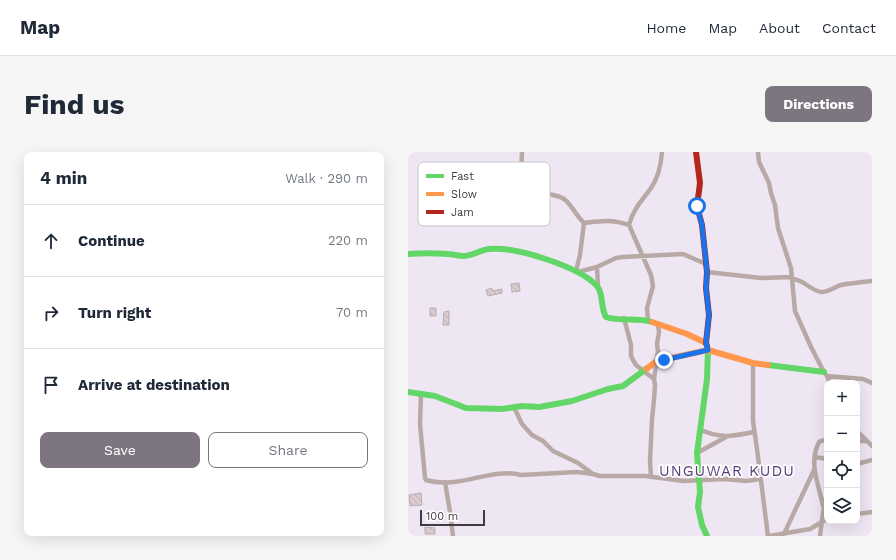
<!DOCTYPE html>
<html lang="en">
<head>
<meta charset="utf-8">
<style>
	:root { --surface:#fff; --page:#f6f6f7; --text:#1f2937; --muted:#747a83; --line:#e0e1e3; --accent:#7d7681 }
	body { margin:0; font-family:"Work Sans",sans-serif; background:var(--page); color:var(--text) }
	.controls { position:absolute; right:12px; bottom:12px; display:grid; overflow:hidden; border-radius:8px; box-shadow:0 4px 16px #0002 }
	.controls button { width:36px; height:36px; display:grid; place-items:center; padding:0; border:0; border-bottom:1px solid var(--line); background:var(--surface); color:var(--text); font:20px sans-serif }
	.scale { position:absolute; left:12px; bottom:10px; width:65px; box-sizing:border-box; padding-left:4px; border:2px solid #403a43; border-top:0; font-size:11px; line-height:14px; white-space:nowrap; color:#403a43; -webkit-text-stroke:3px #fff; paint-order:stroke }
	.stop { position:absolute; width:12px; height:12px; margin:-9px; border:3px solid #1a73e8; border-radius:50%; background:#fff }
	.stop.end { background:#1a73e8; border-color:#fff; box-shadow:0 1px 4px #0008 }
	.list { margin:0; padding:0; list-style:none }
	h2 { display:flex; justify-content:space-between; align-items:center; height:52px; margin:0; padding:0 16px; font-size:17px }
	h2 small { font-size:13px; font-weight:400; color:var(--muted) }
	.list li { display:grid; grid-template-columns:26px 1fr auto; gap:12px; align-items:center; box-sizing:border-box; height:72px; padding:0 16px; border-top:1px solid var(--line) }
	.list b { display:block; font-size:15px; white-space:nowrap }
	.list em { font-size:13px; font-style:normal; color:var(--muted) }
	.actions { display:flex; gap:8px; padding:12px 16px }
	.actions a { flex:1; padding:9px 0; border:1px solid var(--accent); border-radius:8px; text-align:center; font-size:14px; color:var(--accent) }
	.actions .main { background:var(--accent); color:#fff }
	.icon { flex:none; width:22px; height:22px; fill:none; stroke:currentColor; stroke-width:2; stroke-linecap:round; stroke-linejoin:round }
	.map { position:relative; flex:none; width:464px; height:384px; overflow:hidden; border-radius:8px }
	header { display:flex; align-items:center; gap:24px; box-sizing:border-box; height:56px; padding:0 20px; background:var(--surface); border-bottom:1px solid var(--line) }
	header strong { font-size:19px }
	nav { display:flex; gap:22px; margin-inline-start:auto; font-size:14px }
	.intro { display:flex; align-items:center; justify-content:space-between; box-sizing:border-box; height:96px; padding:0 24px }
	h1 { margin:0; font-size:28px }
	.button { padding:10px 18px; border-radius:8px; background:var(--accent); color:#fff; font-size:14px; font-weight:700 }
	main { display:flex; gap:24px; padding:0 24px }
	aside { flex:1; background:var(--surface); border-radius:8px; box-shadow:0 4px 16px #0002 }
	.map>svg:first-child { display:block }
</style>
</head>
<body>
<header>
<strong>Map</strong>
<nav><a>Home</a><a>Map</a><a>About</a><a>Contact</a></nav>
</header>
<div class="intro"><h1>Find us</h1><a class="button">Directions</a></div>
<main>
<aside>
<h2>4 min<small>Walk · 290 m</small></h2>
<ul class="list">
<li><svg class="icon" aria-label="ahead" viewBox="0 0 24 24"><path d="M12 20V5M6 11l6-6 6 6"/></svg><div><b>Continue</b></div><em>220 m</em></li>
<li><svg class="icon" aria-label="right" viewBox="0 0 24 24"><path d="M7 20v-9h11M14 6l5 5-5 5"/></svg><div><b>Turn right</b></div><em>70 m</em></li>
<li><svg class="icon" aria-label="arrive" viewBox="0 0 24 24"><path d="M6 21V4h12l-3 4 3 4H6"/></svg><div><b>Arrive at destination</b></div></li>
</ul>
<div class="actions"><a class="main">Save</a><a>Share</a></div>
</aside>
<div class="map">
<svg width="464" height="384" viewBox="0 0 464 384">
	<defs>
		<pattern id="building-back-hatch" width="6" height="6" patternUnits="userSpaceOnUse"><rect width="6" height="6" fill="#dcccd0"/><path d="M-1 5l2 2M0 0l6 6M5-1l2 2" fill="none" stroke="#beb0b4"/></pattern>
	</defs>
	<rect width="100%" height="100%" fill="#efe6f3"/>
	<path fill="url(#building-back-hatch)" stroke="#b7aeb4" d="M111,131L112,139L104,140L103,132Z
		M84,136V139L94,137V141L80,144L78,138Z
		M22,156H28V164H22Z
		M41,159V173H35L36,160Z
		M13,341L14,353L2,354L1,343Z
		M17,375L27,376V382H17Z"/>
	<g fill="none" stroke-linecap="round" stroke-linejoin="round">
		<path stroke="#b8a9a6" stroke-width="4.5" d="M114,0C113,16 113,19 123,32C125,36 127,39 132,40C140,43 148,42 156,47C165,54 168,64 176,71
			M350,0L351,10L361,31L363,41L367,53L370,76L383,116L387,159L403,195L416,220L419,224L422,231
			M176,71C193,69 204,67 221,73
			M189,115L190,135
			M168,119L172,103L176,71
			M170,120L189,115L208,106L215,105L275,102L298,112
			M299,120L353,126L384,125
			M385,127C396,128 402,138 413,140C421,140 426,135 433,133C443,131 454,130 464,129
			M216,166L223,193V204L225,208L228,213L246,227
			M240,169L239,156L245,134L243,123L221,73C225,57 234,49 243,36C251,25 253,12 254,0
			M345,211V269L349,297L360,384
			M419,224L455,227L464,231
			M13,242L12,272L17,326L18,328C50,338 83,315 113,323L169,320L185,322
			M106,255L114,272L124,283L135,289L145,299L170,311L185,322L192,324H237L276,329L317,327L338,329L352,327
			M293,278C314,287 325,284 346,280
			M449,279L464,294
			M449,289H458
			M289,301L318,285
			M407,305L419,307
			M449,312L464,308
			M243,325L242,309L244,267L246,248L247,233L246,227L250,199L249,192L251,180L250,173
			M37,330L42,360L45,384
			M415,354C411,333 400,311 411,290L413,289L419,288
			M449,362L464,360
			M376,382C386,360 396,340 406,318
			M361,384L402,377L419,367
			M412,384C414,370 415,355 419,342"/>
		<path stroke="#63d668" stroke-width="6" d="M0,102C13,101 26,101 40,102C45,102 50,104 55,104C64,104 72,98 81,97C107,94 172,115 189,134C196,142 192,155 198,165C213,170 229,165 244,170
			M299,194L300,198L299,227L289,301L292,340L290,355L294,373L299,384
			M360,213L416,220
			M0,240L27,244L58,256L94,257L114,254L131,255L164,249L200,237L215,234L238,217"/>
		<path stroke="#ff974d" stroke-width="6" d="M244,170L279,182L298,191
			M238,217L249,209L300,198L345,211L360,213"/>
		<path stroke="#b3261e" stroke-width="6" d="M288,0L292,31L289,54L294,73L299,120L298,136L301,163L298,191L299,194"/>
	</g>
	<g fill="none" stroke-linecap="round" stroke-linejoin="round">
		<path stroke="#1a73e8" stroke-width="5" d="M256,208L300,198L298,191L301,163L298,136L299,120L294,73L289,54"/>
	</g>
	<g text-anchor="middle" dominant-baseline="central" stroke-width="3.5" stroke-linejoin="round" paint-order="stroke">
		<g font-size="15" letter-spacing="1" fill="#583f7b" stroke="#fff">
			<text x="319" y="319">UNGUWAR KUDU</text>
		</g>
	</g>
	<rect x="10" y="10" width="132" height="64" rx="6" fill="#fff" stroke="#c6c4c7" stroke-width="1"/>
	<rect x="18" y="22" width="18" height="4" fill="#63d668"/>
	<rect x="18" y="40" width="18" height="4" fill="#ff974d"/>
	<rect x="18" y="58" width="18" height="4" fill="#b3261e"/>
	<g font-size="11" fill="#403a43">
		<text x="43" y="28">Fast</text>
		<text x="43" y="46">Slow</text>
		<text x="43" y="64">Jam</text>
	</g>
</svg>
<div class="controls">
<button>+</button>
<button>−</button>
<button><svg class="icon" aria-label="locate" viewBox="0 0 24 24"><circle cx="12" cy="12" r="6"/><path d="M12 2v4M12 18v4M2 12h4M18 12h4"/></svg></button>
<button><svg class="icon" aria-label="layers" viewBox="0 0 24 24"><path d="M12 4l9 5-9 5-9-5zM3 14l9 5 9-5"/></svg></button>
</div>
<div class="scale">100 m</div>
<div class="stop" style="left:289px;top:54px"></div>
<div class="stop end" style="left:256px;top:208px"></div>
</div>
</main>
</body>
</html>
